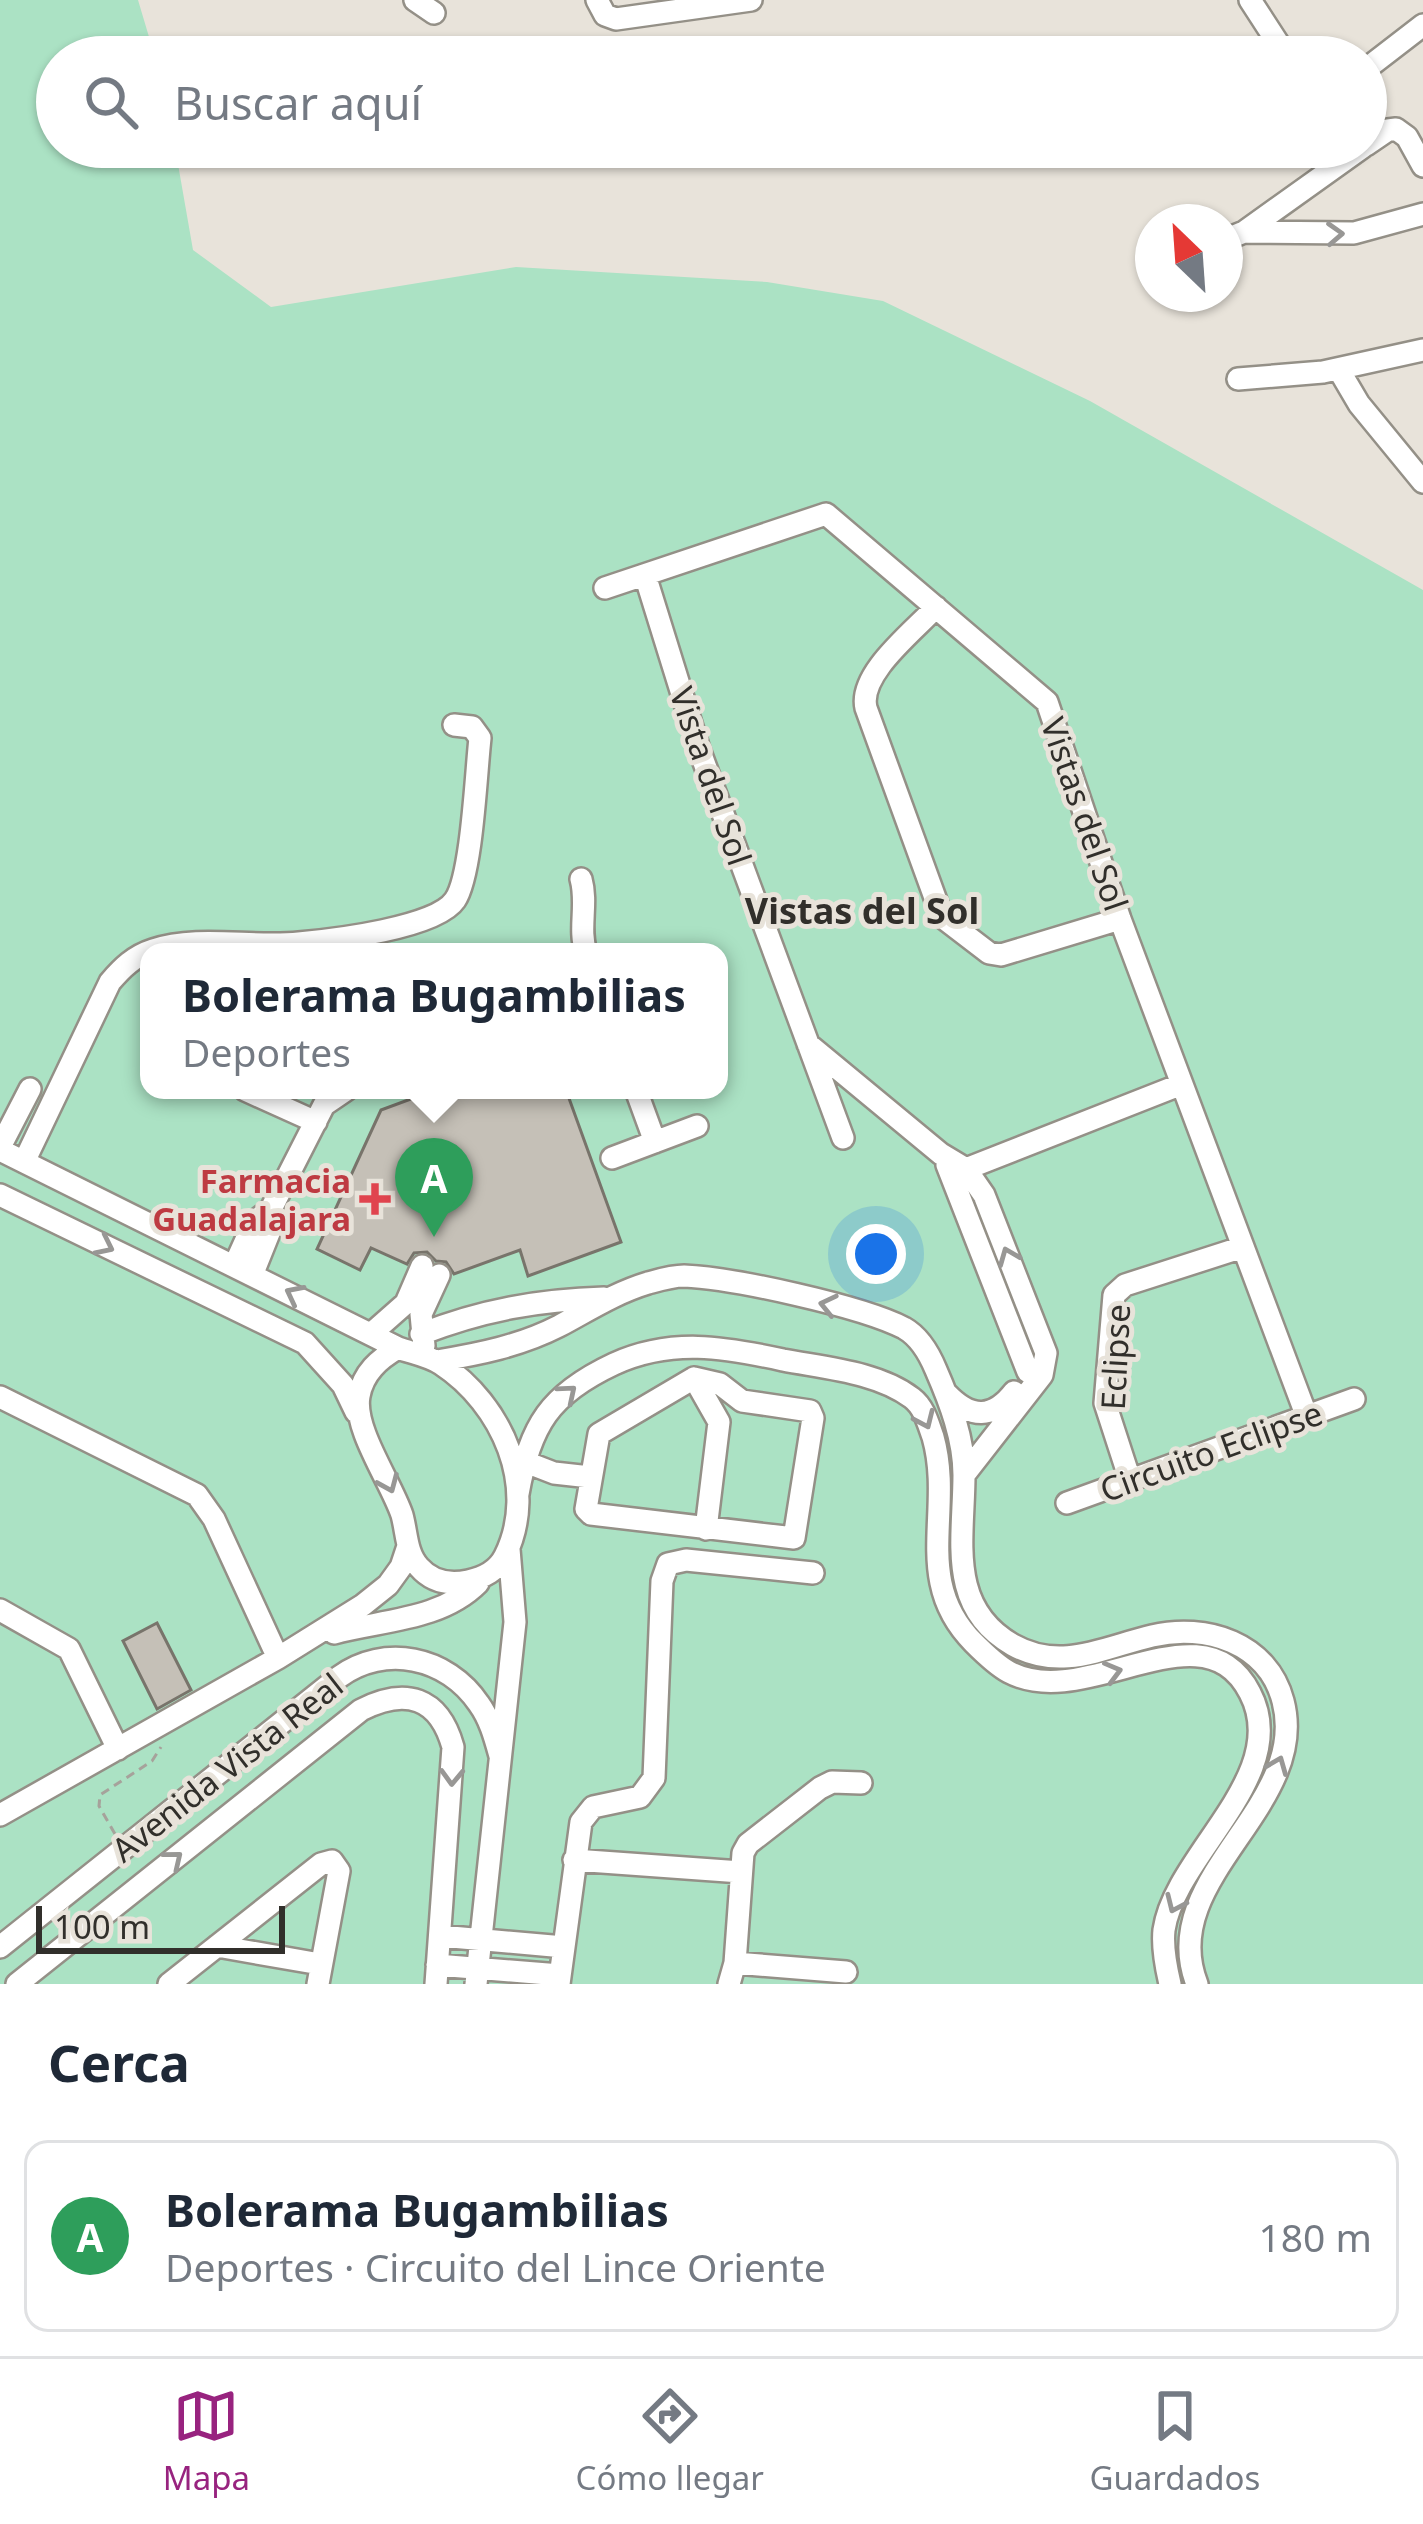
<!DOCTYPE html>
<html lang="es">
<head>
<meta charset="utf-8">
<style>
	:root { --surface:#fff; --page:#f6f6f7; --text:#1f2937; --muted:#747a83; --line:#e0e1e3; --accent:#98237f }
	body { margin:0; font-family:"Noto Sans",sans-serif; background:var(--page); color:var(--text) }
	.compass { position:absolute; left:1135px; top:204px; width:108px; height:108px; border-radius:50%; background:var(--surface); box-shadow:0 3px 9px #0004; rotate:335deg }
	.scale { position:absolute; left:36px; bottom:30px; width:249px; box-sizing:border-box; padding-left:12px; border:6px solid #312f2b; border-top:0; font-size:33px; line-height:42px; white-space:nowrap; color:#312f2b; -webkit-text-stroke:9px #e8e3da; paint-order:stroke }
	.you { position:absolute; left:876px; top:1254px; width:42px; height:42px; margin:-30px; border:9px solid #fff; border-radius:50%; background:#1a73e8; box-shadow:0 0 0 18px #1a73e833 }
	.badge { display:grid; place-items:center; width:78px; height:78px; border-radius:50%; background:var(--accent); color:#fff; font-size:39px; font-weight:700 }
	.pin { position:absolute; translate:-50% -99px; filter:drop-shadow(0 3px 6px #0008) }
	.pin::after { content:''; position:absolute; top:63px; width:42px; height:36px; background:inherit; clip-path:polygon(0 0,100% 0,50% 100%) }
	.popup { position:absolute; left:140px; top:943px; width:588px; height:156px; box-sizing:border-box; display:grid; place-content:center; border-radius:24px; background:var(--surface); filter:drop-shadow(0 3px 9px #0005); font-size:39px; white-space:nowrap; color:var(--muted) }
	.popup b { font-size:45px; color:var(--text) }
	.popup::after { content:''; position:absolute; left:50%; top:100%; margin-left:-24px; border:24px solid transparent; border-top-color:var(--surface) }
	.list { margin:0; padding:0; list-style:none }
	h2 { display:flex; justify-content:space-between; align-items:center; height:156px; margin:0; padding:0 48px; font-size:51px }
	h2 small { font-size:39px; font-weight:400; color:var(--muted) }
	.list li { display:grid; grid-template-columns:78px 1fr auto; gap:36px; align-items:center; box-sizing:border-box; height:192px; margin:0 24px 24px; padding:0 24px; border:3px solid var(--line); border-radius:24px }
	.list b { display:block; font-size:45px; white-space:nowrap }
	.list p { margin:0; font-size:39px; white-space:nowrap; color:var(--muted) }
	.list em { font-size:39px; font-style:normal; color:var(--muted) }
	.icon { flex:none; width:66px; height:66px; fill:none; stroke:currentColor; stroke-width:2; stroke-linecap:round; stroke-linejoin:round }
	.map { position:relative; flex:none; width:1423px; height:1984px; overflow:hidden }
	.search { position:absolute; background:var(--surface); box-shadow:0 3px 9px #0004; left:36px; right:36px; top:36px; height:132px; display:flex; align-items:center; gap:30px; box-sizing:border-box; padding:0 42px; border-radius:66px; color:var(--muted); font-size:45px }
	.sheet { height:372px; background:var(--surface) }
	nav { display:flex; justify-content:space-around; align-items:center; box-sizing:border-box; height:168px; border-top:3px solid var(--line); background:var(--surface); font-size:33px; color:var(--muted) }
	nav a { display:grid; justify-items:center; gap:6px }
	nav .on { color:var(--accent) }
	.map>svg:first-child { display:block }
</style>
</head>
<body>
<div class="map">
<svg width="1423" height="1984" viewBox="0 0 1423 1984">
	<rect width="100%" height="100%" fill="#e8e3da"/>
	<path fill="#abe2c4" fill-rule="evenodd" d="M0,0H138L155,57H57V147H175L193,250L271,307L516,267L767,282L883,301L1090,401L1423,590V1984H0ZM149,952H719V1090H149Z"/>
	<path fill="#c5c0b7" stroke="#78746b" stroke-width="3" d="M435,1090H566L621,1242L528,1276L520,1250L454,1274L446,1262L436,1261L427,1252L414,1253L407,1264L371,1248L360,1270L317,1249L381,1110Z
		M157,1623L191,1690L157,1709L123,1641Z"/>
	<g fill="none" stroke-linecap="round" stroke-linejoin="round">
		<defs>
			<path id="minor" d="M415,0L434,13
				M597,0L605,15L616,19L751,0
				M1250,0L1287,57
				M1366,69L1423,25
				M1366,145L1388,130L1396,129L1407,137L1423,166
				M1244,232L1354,233L1423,214
				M1227,239L1244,232L1363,147
				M1339,370L1359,404L1423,482
				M1238,379L1323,372L1423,350
				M645,575L699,749L843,1138
				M605,588L826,514L1047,702L1120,919L1307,1417
				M936,607C913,632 858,674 866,708L942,917L989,953L1001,955L1120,919
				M581,879C588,904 578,929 586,952
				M808,1044L941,1154L966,1169L984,1195L1046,1353L1042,1375L964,1475
				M245,1090L316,1122
				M636,1090L655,1142
				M0,1147L30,1089
				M0,1150L398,1348C412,1353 429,1356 441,1364C502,1404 539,1487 505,1556C498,1570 483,1578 468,1581C449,1585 432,1582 419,1567C406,1553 407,1533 402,1515C391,1482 353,1429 359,1396C363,1373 379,1359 398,1348
				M612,1158L697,1126
				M24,1162L110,982C122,968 134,956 153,950C198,935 252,948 299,943C333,940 436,928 455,900C472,875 476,773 480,738L472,727L454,725
				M947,1165L1028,1372
				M953,1174L1182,1084
				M0,1195L305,1343L343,1385L356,1412
				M235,1264L254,1222L271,1209L324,1105L346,1090
				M253,1273L271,1228V1209
				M372,1333L406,1303L422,1266
				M421,1334C482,1310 539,1300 604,1298
				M424,1346L421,1314L439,1275
				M437,1361C479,1354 520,1346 559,1326C589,1310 615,1293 648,1283C659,1280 672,1276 684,1276C733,1278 861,1306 904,1328C920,1337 929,1353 936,1370C950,1402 964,1439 964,1475C964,1538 946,1607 1013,1645C1061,1672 1105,1647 1152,1636C1206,1623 1268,1643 1283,1701C1311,1807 1155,1878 1197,1984
				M694,1378L720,1384L742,1401L810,1411L813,1418L794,1538L591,1514L586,1509L599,1434Z
				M694,1378L719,1422L706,1529
				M947,1394C971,1419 993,1419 1014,1392
				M0,1397L197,1495L214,1519L278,1658
				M523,1461L554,1473L590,1477
				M1130,1480L1105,1403L1114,1295L1125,1285L1243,1247
				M518,1494C530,1425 550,1394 614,1364C671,1338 724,1347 783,1360C824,1368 878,1372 912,1398C924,1407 928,1423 933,1437C954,1511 911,1580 974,1643C984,1653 996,1665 1009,1672C1086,1713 1203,1601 1250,1693C1293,1775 1175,1854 1164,1930C1162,1948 1166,1967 1170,1984
				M1067,1503L1354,1399
				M0,1610L69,1649L118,1749
				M334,1633C383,1620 441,1620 478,1583
				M0,1815L278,1658L363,1605L388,1585L401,1567L408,1546
				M574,1860L741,1872
				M440,1936L564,1947
				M217,1946L320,1964
				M0,1947L339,1677C384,1644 447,1656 479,1704C490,1719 495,1738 500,1756
				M735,1963L846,1972
				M437,1965L560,1975
				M17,1984L361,1710C406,1687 439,1697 453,1747L436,1984
				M169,1984L321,1864L332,1861L339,1871L318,1984
				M476,1984L515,1622L509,1549
				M559,1984L581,1822L593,1807L640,1797L654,1778L662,1581L668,1564L686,1560L813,1573
				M729,1984L735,1963L743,1853L748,1844L820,1788L832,1782L861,1783"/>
		</defs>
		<use href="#minor" stroke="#949087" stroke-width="26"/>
		<path stroke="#a6a29b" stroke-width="3" stroke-dasharray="9 6" stroke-linecap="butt" d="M115,1834L99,1806L100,1795L152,1761L161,1747"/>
		<use href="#minor" stroke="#fff" stroke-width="21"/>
	</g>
	<defs><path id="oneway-chevron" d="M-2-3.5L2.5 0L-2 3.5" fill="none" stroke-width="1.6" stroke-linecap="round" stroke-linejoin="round" transform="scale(3)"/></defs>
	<g stroke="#989795">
		<use href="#oneway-chevron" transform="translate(1335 234) rotate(-3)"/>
		<use href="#oneway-chevron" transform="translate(105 1246) rotate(26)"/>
		<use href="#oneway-chevron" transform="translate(1008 1256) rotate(-112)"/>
		<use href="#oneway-chevron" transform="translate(294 1294) rotate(-153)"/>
		<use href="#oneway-chevron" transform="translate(828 1305) rotate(-167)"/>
		<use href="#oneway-chevron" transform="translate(568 1393) rotate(-40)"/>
		<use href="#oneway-chevron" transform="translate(925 1420) rotate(66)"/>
		<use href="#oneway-chevron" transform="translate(389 1484) rotate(67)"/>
		<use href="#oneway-chevron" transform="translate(1113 1672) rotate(-15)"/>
		<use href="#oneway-chevron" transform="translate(1278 1765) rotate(-68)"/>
		<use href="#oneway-chevron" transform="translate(452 1777) rotate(92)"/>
		<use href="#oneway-chevron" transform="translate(174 1859) rotate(-39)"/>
		<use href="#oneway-chevron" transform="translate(1175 1904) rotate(114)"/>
	</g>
	<path fill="#e0444e" stroke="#e8e3da" stroke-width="4.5" d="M369 1181h12v12h12v12h-12v12h-12v-12h-12v-12h12z"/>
	<g text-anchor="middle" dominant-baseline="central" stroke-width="10" stroke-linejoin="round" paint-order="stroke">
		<g font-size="33" fill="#312f2b" stroke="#e8e3da">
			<text transform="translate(711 776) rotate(71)">Vista del Sol</text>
			<text transform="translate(1085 814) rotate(71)">Vistas del Sol</text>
			<text transform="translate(1115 1357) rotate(-87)">Eclipse</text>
			<text transform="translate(1211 1451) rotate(-20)">Circuito Eclipse</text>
			<text transform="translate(227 1767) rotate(-38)">Avenida Vista Real</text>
		</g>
		<g font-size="33" font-weight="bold" fill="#be3a42" stroke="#e8e3da" text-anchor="end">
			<text x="351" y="1180">Farmacia<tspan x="351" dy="38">Guadalajara</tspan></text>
		</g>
		<g font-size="36" font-weight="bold" fill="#312f2b" stroke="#e8e3da">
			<text x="862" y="910">Vistas del Sol</text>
		</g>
	</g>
</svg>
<svg class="compass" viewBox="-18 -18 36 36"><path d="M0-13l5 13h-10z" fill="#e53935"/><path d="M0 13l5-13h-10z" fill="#747a83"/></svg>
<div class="scale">100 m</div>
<div class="you"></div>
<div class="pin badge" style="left:434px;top:1237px;background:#2e9e5b">A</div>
<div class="popup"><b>Bolerama Bugambilias</b>Deportes</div>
<div class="search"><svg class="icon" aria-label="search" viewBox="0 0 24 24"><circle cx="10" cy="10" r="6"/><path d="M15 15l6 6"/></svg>Buscar aquí</div>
</div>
<section class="sheet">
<h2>Cerca<small></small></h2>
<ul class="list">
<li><span class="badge" style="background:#2e9e5b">A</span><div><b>Bolerama Bugambilias</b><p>Deportes · Circuito del Lince Oriente</p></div><em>180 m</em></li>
</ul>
</section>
<nav>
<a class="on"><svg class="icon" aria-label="map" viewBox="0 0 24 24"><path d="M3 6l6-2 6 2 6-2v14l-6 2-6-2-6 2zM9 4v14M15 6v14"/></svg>Mapa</a>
<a><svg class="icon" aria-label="directions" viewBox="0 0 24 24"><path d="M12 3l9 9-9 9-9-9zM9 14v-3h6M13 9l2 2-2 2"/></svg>Cómo llegar</a>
<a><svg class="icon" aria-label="saved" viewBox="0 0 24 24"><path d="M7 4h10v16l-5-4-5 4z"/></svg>Guardados</a>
</nav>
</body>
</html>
